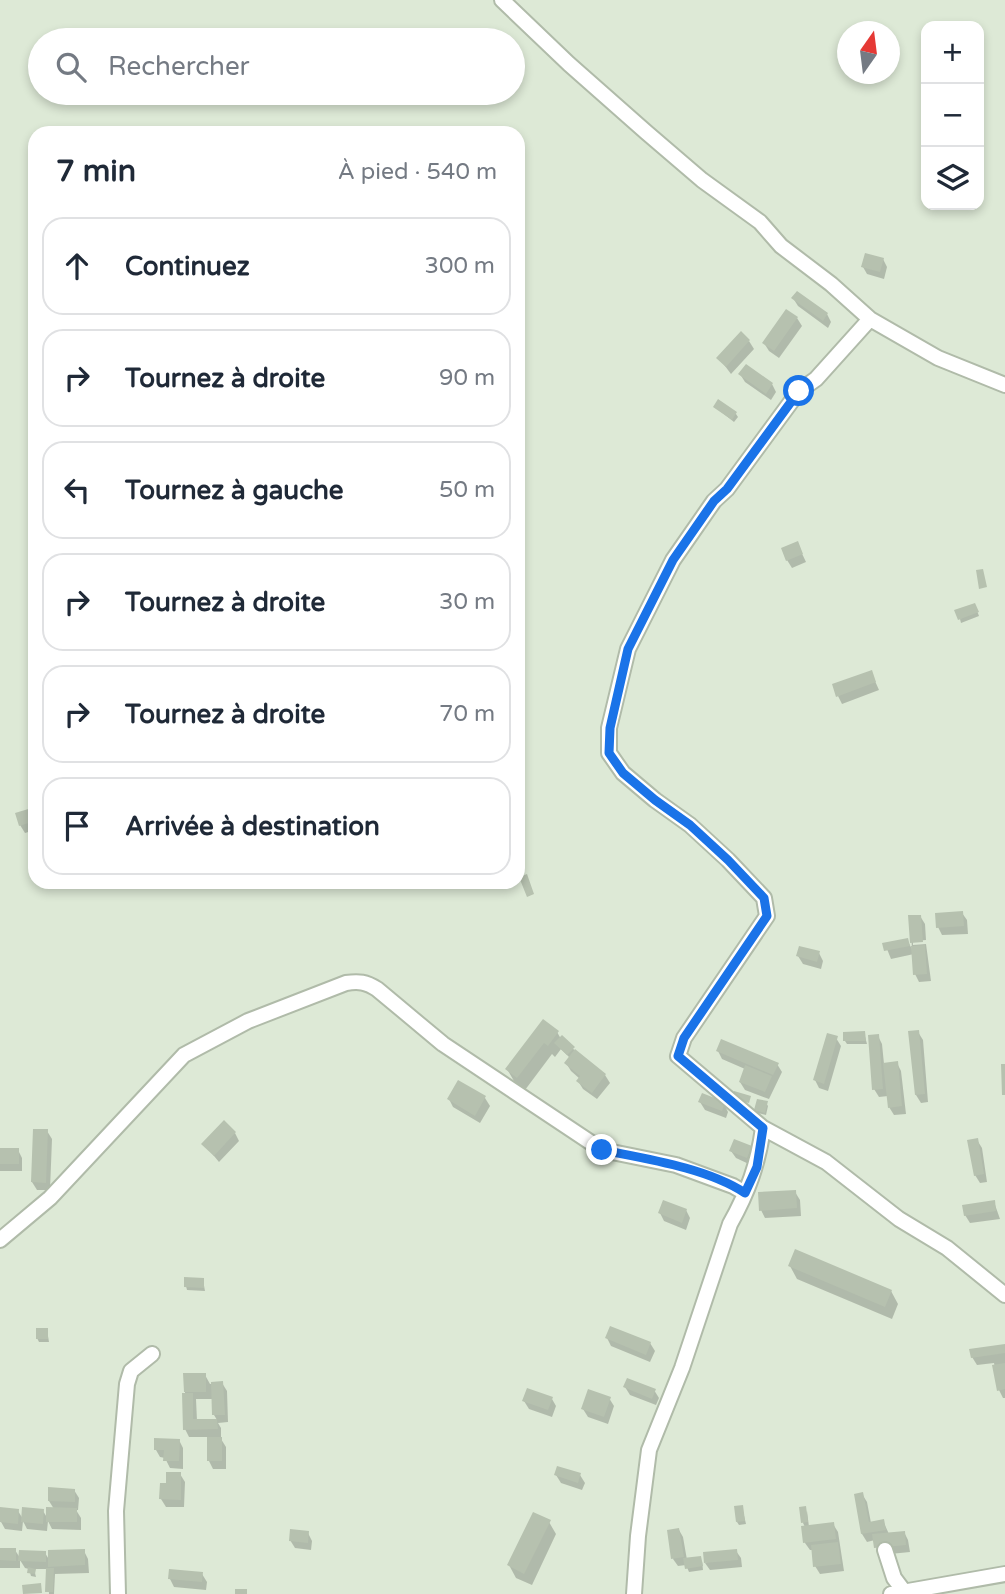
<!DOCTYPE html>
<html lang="fr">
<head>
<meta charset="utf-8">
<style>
	:root { --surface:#fff; --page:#f6f6f7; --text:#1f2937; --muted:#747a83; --line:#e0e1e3 }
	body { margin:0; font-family:"Varela Round",sans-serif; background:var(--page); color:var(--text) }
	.controls { position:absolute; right:21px; top:21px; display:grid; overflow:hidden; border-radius:14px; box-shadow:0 4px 10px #0003 }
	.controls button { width:63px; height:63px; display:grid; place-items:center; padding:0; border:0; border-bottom:2px solid var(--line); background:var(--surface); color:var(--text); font:35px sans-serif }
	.compass { position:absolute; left:837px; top:21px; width:63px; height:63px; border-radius:50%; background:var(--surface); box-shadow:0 4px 10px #0003; rotate:14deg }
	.stop { position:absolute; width:21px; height:21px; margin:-16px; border:5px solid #1a73e8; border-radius:50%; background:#fff }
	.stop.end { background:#1a73e8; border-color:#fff; box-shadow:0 2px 7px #0008 }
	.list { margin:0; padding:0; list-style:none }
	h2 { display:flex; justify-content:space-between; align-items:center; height:91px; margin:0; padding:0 28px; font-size:30px }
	h2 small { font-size:23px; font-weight:400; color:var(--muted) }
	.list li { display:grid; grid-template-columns:46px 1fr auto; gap:21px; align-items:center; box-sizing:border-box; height:98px; margin:0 14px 14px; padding:0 14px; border:2px solid var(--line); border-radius:21px }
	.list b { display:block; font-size:26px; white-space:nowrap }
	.list em { font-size:23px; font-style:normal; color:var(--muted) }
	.icon { flex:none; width:38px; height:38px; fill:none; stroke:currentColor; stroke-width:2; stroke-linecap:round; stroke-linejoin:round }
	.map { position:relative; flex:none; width:1005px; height:1594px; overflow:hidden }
	.search { position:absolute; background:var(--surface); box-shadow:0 4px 10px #0003; left:28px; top:28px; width:497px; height:77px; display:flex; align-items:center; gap:18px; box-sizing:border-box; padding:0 24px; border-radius:38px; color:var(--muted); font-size:26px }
	.panel { position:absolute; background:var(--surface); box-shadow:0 4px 10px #0003; left:28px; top:126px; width:497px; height:763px; border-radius:21px }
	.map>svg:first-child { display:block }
</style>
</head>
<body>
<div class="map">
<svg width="1005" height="1594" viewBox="0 0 1005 1594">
	<rect width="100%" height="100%" fill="#dde9d6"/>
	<path fill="#0003" fill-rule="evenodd" d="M883,259L887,267L884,279L867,274L863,267Z
		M793,298L827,314L831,322L828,328L798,306Z
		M797,318L802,326L779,358L769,351L764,343Z
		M749,341L754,349L731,374L719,358Z
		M740,374L772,384L776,392L771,400L745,382Z
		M715,407L736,414L738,417L734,422Z
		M797,543L806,562L792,568L787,560Z
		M976,608L979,616L961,623L960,619Z
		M871,672L879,690L842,704L838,696Z
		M35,809V830L25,833L20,825Z
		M962,913L967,920L968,934L942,935L938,927Z
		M920,916L925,924L926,940L913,941V945L926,944L931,981L919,982L915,974L914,954L891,959L885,944L907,940L912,949L910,917Z
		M819,953L823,961L821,969L803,964L798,956Z
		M557,1032L561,1039L605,1075L610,1083L597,1099L583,1089L578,1081L580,1079L571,1071L566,1063L570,1058L561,1049L555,1057L552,1054L525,1090L514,1081L507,1069Z
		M918,1032L923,1040L928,1102L921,1103L916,1095Z
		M864,1033L867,1044H847L845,1041Z
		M878,1036L882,1044L884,1064L897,1063L901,1071L906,1114L894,1115L889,1107L888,1096L879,1097L874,1089Z
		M836,1038L841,1046L828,1091L819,1088L815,1080Z
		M718,1051L777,1064L782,1072L769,1099L745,1090L740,1082L745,1069L722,1059Z
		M485,1098L490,1106L480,1123L453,1107L449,1099Z
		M700,1102L724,1104L728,1112L726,1118L705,1110Z
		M766,1103L768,1106L766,1115L758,1113L756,1110Z
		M47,1131L52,1139L50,1190H37L32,1182Z
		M235,1133L239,1141L219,1162L204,1144Z
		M977,1140L982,1148L987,1182L980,1183L975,1175Z
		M750,1147L755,1155L751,1165L736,1158L731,1151Z
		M0,1150H18L22,1158V1171H0Z
		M795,1192L800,1200L801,1216L765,1218L761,1210Z
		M994,1202L1000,1219L970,1223L965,1215Z
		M686,1210L690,1218L686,1230L664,1221L660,1213Z
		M790,1266L891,1291L898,1304L892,1319L797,1279Z
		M203,1280L205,1291L187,1290L186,1286Z
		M47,1330L49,1342H39L37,1338Z
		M607,1338L650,1343L655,1351L650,1362L611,1346Z
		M1005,1346V1398H1003L999,1390L994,1363L977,1365L972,1357Z
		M185,1375H205L210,1384L222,1383L227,1391L228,1422L218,1423L221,1428V1439L226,1447V1469H213L209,1461V1437H189L185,1429ZM196,1399H213L214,1415L217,1420L197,1421Z
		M625,1387L654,1390L659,1398L656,1405L630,1395Z
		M609,1398L614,1406L608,1424L588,1417L583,1409Z
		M552,1399L556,1406L552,1417L529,1409L524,1401Z
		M179,1440L183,1448V1469L170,1468L165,1458L160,1457L156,1450Z
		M180,1474L185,1482L184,1507H166L161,1499L167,1485Z
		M556,1475H580L585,1483L582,1490L561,1483Z
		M74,1490L79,1498L78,1510H76L81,1518V1530L52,1529L48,1521L47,1531L27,1529L23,1521L22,1531L5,1529L0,1520V1517L18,1511L23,1519L43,1511L48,1519L54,1509L49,1501Z
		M862,1494L867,1502L871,1523L883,1521L889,1534L904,1532L908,1540L910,1552L880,1555L875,1540L867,1542L862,1534Z
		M742,1507L746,1524L739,1525L737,1522Z
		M807,1511L809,1527L833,1524L838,1532L844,1571L820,1574L815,1566L813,1550H810L805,1543V1527L803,1523Z
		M549,1522L556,1534L532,1585L516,1578L509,1565Z
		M679,1530L683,1537L687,1560L702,1561L703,1570L689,1572L686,1565L678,1566L673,1559Z
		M308,1533L312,1541L311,1550L295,1548L290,1540Z
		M0,1549L15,1550L20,1558L45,1553L50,1561L84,1551L88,1559L89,1573L55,1574L54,1594H49L48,1569H34L36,1577L31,1576L29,1569L25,1568L20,1560V1568H0Z
		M736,1551L741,1558L742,1567L710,1570L705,1563Z
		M202,1574L207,1582L206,1590L174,1587L170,1579Z"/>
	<path fill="#b6c1af" d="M865,253L884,258L880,272L861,267Z
		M797,291L828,313L823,321L791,298Z
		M786,309L798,317L774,351L762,343Z
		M741,331L750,340L726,367L716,358Z
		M746,364L773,383L766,394L738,374Z
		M718,399L737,412L732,420L713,407Z
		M798,541L803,554L786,561L781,548Z
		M983,569L987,587L979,589L976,570Z
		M975,603L979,612L958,620L954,610Z
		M872,670L876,682L836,697L832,684Z
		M35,807V821L19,826L15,813Z
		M527,874L534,894L527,897L519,877Z
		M963,911L964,926L936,928L935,913Z
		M908,915H921L923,942L910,943Z
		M908,938L910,946L884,951L882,943Z
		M925,945L927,974L913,975L911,946Z
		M799,946L820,951L817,962L796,956Z
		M543,1019L559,1031L548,1046L544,1043L517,1078L505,1069Z
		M919,1030L925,1094L915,1095L908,1031Z
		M865,1031L866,1041H843V1032Z
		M827,1033L838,1036L824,1084L813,1080Z
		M879,1034L883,1089L872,1090L868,1035Z
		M562,1035L575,1047L567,1055L554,1043Z
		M721,1039L779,1063L773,1075L716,1051Z
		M575,1049L606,1074L592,1093L576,1081L580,1076L564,1063Z
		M898,1061L902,1106L888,1108L883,1063Z
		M1001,1064H1005V1095H1002Z
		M745,1065L772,1076L765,1092L739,1082Z
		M458,1080L486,1096L475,1116L447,1099Z
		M734,1091L751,1096L749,1103L732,1099Z
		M702,1093L725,1102L722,1111L698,1102Z
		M757,1099L768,1101L765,1113L754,1110Z
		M224,1120L236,1132L214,1156L201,1144Z
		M33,1129H48L46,1183L31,1182Z
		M978,1138L984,1174L974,1176L967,1140Z
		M734,1139L752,1146L747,1158L729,1151Z
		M0,1148H19V1164H0Z
		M796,1190L797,1208L759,1211L758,1192Z
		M663,1200L687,1209L682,1223L658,1213Z
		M995,1200L996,1211L964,1216L962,1205Z
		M795,1249L892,1290L885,1307L788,1266Z
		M184,1277L204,1278V1288L184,1287Z
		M610,1326L651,1342L646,1355L605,1338Z
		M36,1328H48V1339H36Z
		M1005,1344V1353L971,1358L969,1349Z
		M1005,1363V1389L997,1391L992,1365Z
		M183,1373H206V1392H184Z
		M627,1378L656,1389L652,1399L623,1387Z
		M223,1381L225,1415H212L211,1382Z
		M527,1388L553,1397L548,1410L522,1401Z
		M588,1389L611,1397L604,1417L581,1409Z
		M182,1393H193V1419H217L218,1429L183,1430Z
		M207,1437H222V1461H207Z
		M154,1438L180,1439L179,1461H163L164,1450H154Z
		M557,1466L581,1473L578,1483L554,1475Z
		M166,1472H181V1500L159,1499L160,1483H166Z
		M48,1487L75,1489V1502L48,1501Z
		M863,1492L869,1522L884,1519L886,1530L861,1534L854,1494Z
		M743,1505L745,1521L736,1522L734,1506Z
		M806,1506L808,1522L801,1523L799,1507Z
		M0,1507L19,1509L18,1524L0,1522Z
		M22,1507L44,1509L43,1524L21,1522Z
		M46,1507L77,1508V1522H46Z
		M533,1512L551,1520L524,1574L507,1565Z
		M834,1522L836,1539L803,1543L801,1526Z
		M679,1528L684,1557L671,1559L667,1530Z
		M290,1529L309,1531L308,1543L289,1541Z
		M905,1531L906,1545L874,1548L872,1534Z
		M838,1542L841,1564L813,1567L811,1545Z
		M0,1548H16V1561L0,1560Z
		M85,1549V1565L48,1567V1550Z
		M737,1549L738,1560L704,1563L703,1552Z
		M19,1550L46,1551V1562L18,1561Z
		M701,1556L703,1566L685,1569L683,1558Z
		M28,1567L36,1569L35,1574L27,1573Z
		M46,1568H54L53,1592H45Z
		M169,1569L203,1572L202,1582L168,1579Z
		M41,1583L42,1593L23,1594L22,1585Z
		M235,1589H247V1594H235Z"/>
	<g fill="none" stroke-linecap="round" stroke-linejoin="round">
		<defs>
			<path id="minor" d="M502,0L569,64L646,132L702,180L760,222L781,246L831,284L870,319
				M1005,385L938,358L870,319L816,379L799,391L727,489L714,501L673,560L628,649L609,728V753L623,773L655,800L690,825L728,860L764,898L767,916L684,1038L678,1056L763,1128L826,1162L899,1219L947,1248L1005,1295
				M0,1240L50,1198L184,1055L248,1021L346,983C359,981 366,982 377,989L443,1044L602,1150L676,1165L733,1186L745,1193
				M885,1550L894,1578L906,1594
				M118,1594L116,1511L127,1384L131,1371L152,1354
				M634,1594L638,1536L649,1450L682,1368L730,1224C748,1192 758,1164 763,1128
				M891,1594L1005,1574"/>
		</defs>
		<use href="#minor" stroke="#b0bba9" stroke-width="18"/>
		<use href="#minor" stroke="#fff" stroke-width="14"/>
	</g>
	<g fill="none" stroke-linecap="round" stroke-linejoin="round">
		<path stroke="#1a73e8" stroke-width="9" d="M602,1150C647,1159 707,1168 745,1193L757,1167L763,1128L678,1056L684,1038L767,916L764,898L728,860L690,825L655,800L623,773L609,753L610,728L628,649L673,560L714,501L727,489L799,391"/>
	</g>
</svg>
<div class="controls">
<button>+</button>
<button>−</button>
<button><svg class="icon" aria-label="layers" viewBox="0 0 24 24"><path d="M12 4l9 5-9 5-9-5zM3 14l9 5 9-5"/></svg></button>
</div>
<svg class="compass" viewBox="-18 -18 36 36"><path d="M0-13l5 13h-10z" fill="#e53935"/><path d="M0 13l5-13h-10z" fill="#747a83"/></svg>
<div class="stop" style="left:799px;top:391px"></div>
<div class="stop end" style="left:602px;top:1150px"></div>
<div class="search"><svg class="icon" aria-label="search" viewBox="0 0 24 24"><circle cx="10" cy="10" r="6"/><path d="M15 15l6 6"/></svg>Rechercher</div>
<section class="panel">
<h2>7 min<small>À pied · 540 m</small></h2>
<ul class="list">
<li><svg class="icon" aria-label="ahead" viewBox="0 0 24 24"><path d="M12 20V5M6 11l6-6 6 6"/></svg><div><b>Continuez</b></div><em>300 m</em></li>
<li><svg class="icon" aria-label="right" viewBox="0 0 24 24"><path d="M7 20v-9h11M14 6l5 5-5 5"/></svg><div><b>Tournez à droite</b></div><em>90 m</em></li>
<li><svg class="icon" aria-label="left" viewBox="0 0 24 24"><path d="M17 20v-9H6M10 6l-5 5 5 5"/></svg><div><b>Tournez à gauche</b></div><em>50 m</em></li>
<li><svg class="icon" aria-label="right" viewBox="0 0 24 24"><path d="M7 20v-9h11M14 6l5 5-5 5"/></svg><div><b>Tournez à droite</b></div><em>30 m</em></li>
<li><svg class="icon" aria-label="right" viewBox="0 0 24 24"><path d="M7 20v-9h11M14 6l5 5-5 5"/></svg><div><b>Tournez à droite</b></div><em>70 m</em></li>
<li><svg class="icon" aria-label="arrive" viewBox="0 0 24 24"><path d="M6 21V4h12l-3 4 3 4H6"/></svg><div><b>Arrivée à destination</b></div></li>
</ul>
</section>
</div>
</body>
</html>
